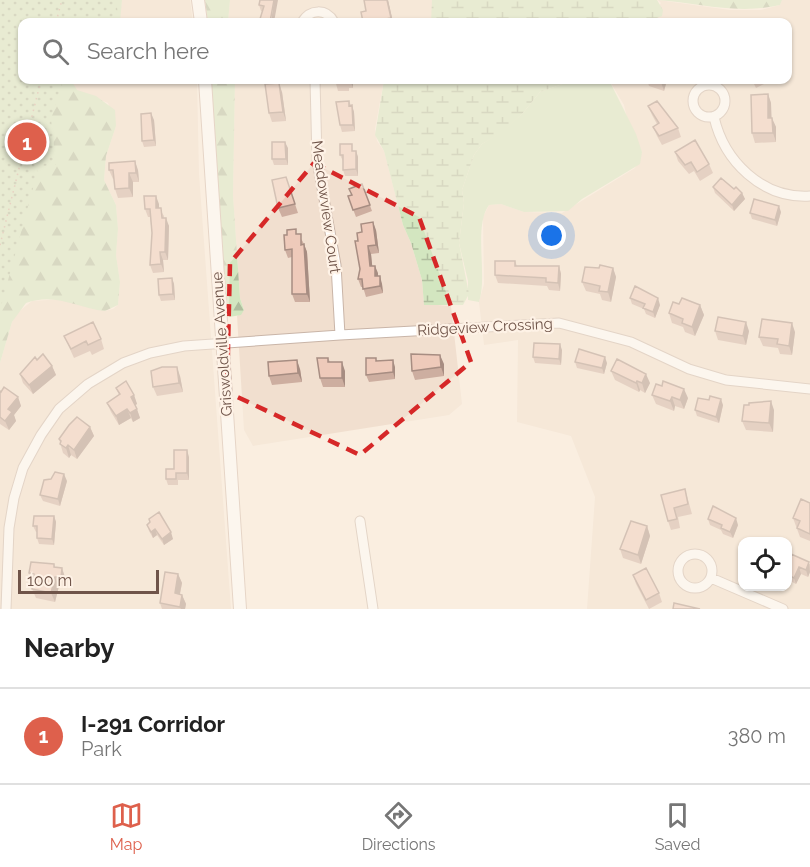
<!DOCTYPE html>
<html lang="en">
<head>
<meta charset="utf-8">
<style>
	:root { --surface:#fff; --page:#f6f6f6; --text:#222; --muted:#767676; --line:#e0e0e0; --accent:#de604c }
	body { margin:0; font-family:Raleway,sans-serif; background:var(--page); color:var(--text) }
	.controls { position:absolute; right:18px; bottom:18px; display:grid; overflow:hidden; border-radius:12px; box-shadow:0 2px 4px #0004 }
	.controls button { width:54px; height:54px; display:grid; place-items:center; padding:0; border:0; border-bottom:2px solid var(--line); background:var(--surface); color:var(--text); font:30px sans-serif }
	.scale { position:absolute; left:18px; bottom:15px; width:141px; box-sizing:border-box; padding-left:6px; border:3px solid #6f5449; border-top:0; font-size:16px; line-height:21px; white-space:nowrap; color:#6f5449; -webkit-text-stroke:4px #fef2e6; paint-order:stroke }
	.you { position:absolute; left:552px; top:236px; width:21px; height:21px; margin:-15px; border:4px solid #fff; border-radius:50%; background:#1a73e8; box-shadow:0 0 0 9px #1a73e833 }
	.badge { display:grid; place-items:center; width:39px; height:39px; border-radius:50%; background:var(--accent); color:#fff; font-size:20px; font-weight:700 }
	.pin { position:absolute; translate:-50% -50%; border:3px solid #fff; box-shadow:0 2px 6px #0006 }
	.list { margin:0; padding:0; list-style:none }
	h2 { display:flex; justify-content:space-between; align-items:center; height:78px; margin:0; padding:0 24px; font-size:26px }
	h2 small { font-size:20px; font-weight:400; color:var(--muted) }
	.list li { display:grid; grid-template-columns:39px 1fr auto; gap:18px; align-items:center; box-sizing:border-box; height:96px; padding:0 24px; border-top:2px solid var(--line) }
	.list b { display:block; font-size:22px; white-space:nowrap }
	.list p { margin:0; font-size:20px; white-space:nowrap; color:var(--muted) }
	.list em { font-size:20px; font-style:normal; color:var(--muted) }
	.icon { flex:none; width:33px; height:33px; fill:none; stroke:currentColor; stroke-width:2; stroke-linecap:round; stroke-linejoin:round }
	.map { position:relative; flex:none; width:810px; height:609px; overflow:hidden }
	.search { position:absolute; background:var(--surface); box-shadow:0 2px 4px #0004; left:18px; right:18px; top:18px; height:66px; display:flex; align-items:center; gap:15px; box-sizing:border-box; padding:0 21px; border-radius:12px; color:var(--muted); font-size:22px }
	.sheet { height:174px; background:var(--surface) }
	nav { display:flex; justify-content:space-around; align-items:center; box-sizing:border-box; height:84px; border-top:2px solid var(--line); background:var(--surface); font-size:16px; color:var(--muted) }
	nav a { display:grid; justify-items:center; gap:3px }
	nav .on { color:var(--accent) }
	.map>svg:first-child { display:block }
</style>
</head>
<body>
<div class="map">
<svg width="810" height="609" viewBox="0 0 810 609">
	<defs>
		<pattern id="forest-firs" width="22" height="20" patternUnits="userSpaceOnUse" patternTransform="scale(1.5)"><rect width="22" height="20" fill="#d3e6c0"/><path d="M5 1l3.5 6h-7zM16 11l3.5 6h-7z" fill="#afbd9e"/></pattern>
		<pattern id="wetland-marsh" width="20" height="14" patternUnits="userSpaceOnUse" patternTransform="scale(1.5)"><rect width="20" height="14" fill="#d3e6c0"/><path d="M1 5h8M5 5V1M11 12h8M15 12V8" fill="none" stroke="#afbd9e"/></pattern>
		<pattern id="park-dots" width="8" height="8" patternUnits="userSpaceOnUse" patternTransform="scale(1.5)"><rect width="8" height="8" fill="#d3e6c0"/><path d="M2 2h.1M6 6h.1" fill="none" stroke="#afbd9e" stroke-width="1.8" stroke-linecap="round"/></pattern>
	</defs>
	<rect width="100%" height="100%" fill="#faeee0"/>
	<path fill="#f1dfcf" fill-rule="evenodd" d="M122,0H190L193,22H119Z
		M230,0H432L433,3L431,22H228Z
		M658,0L730,10H761L780,5L782,0H810V609H587L595,497L571,436L517,422L518,340L484,345L479,302L484,284L483,217L489,205L501,204L524,212L562,213L635,168L642,152L627,118L624,105L609,80H788V22H620L649,21L661,3ZM742,542H788V586H742Z
		M71,80H197L199,174L231,609H0V363L12,322L17,313L32,301L64,299L105,311L113,309L118,305L120,282L116,255L118,229L116,205L104,180L106,156L116,126L108,103L76,90Z
		M235,80H384L375,129L377,141L384,151L403,225L411,243L422,280L424,304L451,306L462,404L449,415L253,446L244,430L237,316L244,310L240,298L233,195Z"/>
	<path fill="#d3e6c0" d="M574,80H609L636,134L642,152L640,164L582,199L568,211L524,212L501,204L489,205C473,227 488,275 479,302L468,300V281L459,243L464,203L462,190L474,155L482,144L504,130L523,113L540,92Z"/>
	<path fill="url(#forest-firs)" d="M0,0H122L120,22L107,17L22,22V80H71L77,90L96,96L115,110L116,126L106,156L104,180L116,205L118,229L116,255L120,282L118,305L105,311C77,308 55,292 26,303L12,322L0,363Z
		M205,0H230L228,22H208Z
		M657,0H782L780,5C737,15 700,3 657,0Z
		M211,80H235L233,195L240,298L244,310L241,315L229,317L226,304Z"/>
	<path fill="url(#wetland-marsh)" d="M432,0H657L663,10L662,16L649,21L620,22H431Z
		M384,80H574L540,92L523,113L504,131L482,144L474,155L462,190L464,203L459,243L469,294L463,305H424L422,280L411,243L403,225L384,151L375,135Z"/>
	<path fill="url(#park-dots)" d="M0,0H116L119,22H22V80H63L51,119L56,165L39,166L0,310Z"/>
	<g fill="none" stroke-linecap="round" stroke-linejoin="round">
		<defs>
			<path id="street" d="M302,22C310,9 326,8 334,22
				M315,80L317,160L336,265L340,335
				M693 101a16 16 0 1 1 32 0a16 16 0 1 1-32 0Z
				M714,117C724,161 762,199 810,196
				M360,521L373,609
				M678 571a17 17 0 1 1 34 0a17 17 0 1 1-34 0Z
				M711,578L783,609
				M6,609L9,528L14,498L23,468L41,435L59,409L88,384L123,363L150,353L184,346L340,335L559,323L631,342L689,369L726,380L810,389"/>
			<path id="secondary" d="M198,0L201,22
				M205,80L240,609"/>
		</defs>
		<use href="#street" stroke="#c9b5a8" stroke-width="11"/>
		<use href="#secondary" stroke="#cfb6a8" stroke-width="14"/>
		<path stroke="#d2ad9e" stroke-width="1.5" stroke-dasharray="1.5 4.5" stroke-linecap="butt" d="M56,22L62,0
			M0,245L41,80"/>
		<use href="#street" stroke="#fff" stroke-width="9"/>
		<use href="#secondary" stroke="#fff" stroke-width="12"/>
	</g>
	<path fill="#cdaea0" d="M260,0L274,22H262L260,19L262,11H261L259,5Z
		M364,0H388L393,22H363L366,11Z
		M335,80H353V88H349V91H338Z
		M647,80H667L664,91L649,86Z
		M752,80H767L768,82L756,88Z
		M282,92L286,121L272,122L269,113Z
		M768,94L771,103V118L776,127V142L755,143L752,133Z
		M349,101L354,112L355,131L342,132L340,125Z
		M648,106L678,128L681,137L662,145L657,136L653,127L657,124L652,115Z
		M154,120L156,146L144,147L142,141Z
		M288,148V165H274L272,159Z
		M354,151H356L358,157V176H345L343,170V161L340,155Z
		M675,152L709,164L713,173L700,181L694,171L689,174L678,161Z
		M109,170H138L139,182H133V197L118,198L115,189L114,179H113Z
		M286,177L298,213L282,217L278,208Z
		M362,184L372,211L356,217L348,196L352,195Z
		M713,187L734,189L742,193L745,199L734,211L715,193Z
		M159,204V208L164,216V218L169,226L168,260H163L164,272L153,273L150,265L152,233L150,217H148L145,209Z
		M781,212L777,226L752,219L750,213Z
		M376,230L379,253L371,254L372,266H375L378,276L382,284L383,293L366,297L363,287H361L358,279L360,269L358,241Z
		M298,234L303,242L307,252L310,302H295L292,294V257L288,258L285,250Z
		M515,261L517,266H559L561,274L560,291L549,290L547,286L498,283L495,275Z
		M599,268H613L616,277L611,302L602,300L600,294L586,291L582,282Z
		M172,278L174,284L175,300L161,301L159,295Z
		M630,298L660,305L655,318L646,314L644,309L632,304Z
		M679,304L700,305L704,315L695,336L685,332L683,327L672,323L669,313Z
		M715,331H749L746,345L718,340Z
		M795,332L792,355L780,354L778,348L763,346L759,337Z
		M64,336L101,339L104,349L92,355L90,351L74,358Z
		M562,350L561,365L535,363L533,357Z
		M328,358L330,362L345,371V387H323L320,378Z
		M37,360L52,366L56,375L33,394L23,383L20,374Z
		M377,361L395,367V379L369,382L366,375Z
		M575,362L607,363L604,374L577,368Z
		M444,364V376L415,380L412,371Z
		M300,369L302,382L272,385L269,376Z
		M611,371L650,383L645,393L640,390L639,392L615,380Z
		M180,376L183,392L157,396L153,387Z
		M116,388L134,395L137,404L135,405L140,418L133,422L131,418L119,425L111,412L107,403L119,395Z
		M0,391L18,397L21,406L14,415L16,421L9,430L0,424Z
		M652,395L688,398L684,409L675,406L674,411L656,404Z
		M723,405L719,423L697,416L695,410Z
		M774,410L773,432L746,430L742,421Z
		M90,427L94,436L77,459L71,455L69,458L63,453L59,439Z
		M189,457V480H178V485H168L166,479L174,469Z
		M67,481L60,506L43,501L40,495Z
		M685,489L692,514L678,517L680,528L671,530L668,521Z
		M810,503V541L800,537L793,518Z
		M54,516L56,522L54,545L39,544L37,538V532H36L33,526Z
		M149,519L173,539L164,545L157,535L153,538L149,531L147,525L150,523Z
		M708,519L738,525L733,538L723,534L721,530L710,525Z
		M647,526L650,536L641,564L623,558L620,549Z
		M788,563L810,564V572L808,577L801,574L796,584L788,580Z
		M54,564L55,567L65,577L64,586H59L55,602L36,598L32,589L33,583L29,573Z
		M178,574L182,583L180,594L182,595L186,604L185,609H162L160,603Z
		M633,575L659,593L662,602L649,609L636,584Z"/>
	<path fill="#a78d82" d="M274,0H278L274,22H271Z
		M387,0H388L393,22L391,18Z
		M350,80H353V88Z
		M661,80H667L664,91L661,82Z
		M279,83L282,92L286,121L283,112Z
		M768,94L771,103L772,128L768,118Z
		M352,105L354,112L355,131L353,125Z
		M151,113L154,120L156,146L154,140Z
		M772,118L776,127V142L773,133Z
		M285,142L288,148V165L286,159Z
		M356,151L358,157V176L356,169Z
		M135,161L138,170L139,182L136,173Z
		M129,173L133,182V197L129,188Z
		M742,193L745,199L734,211L732,205Z
		M156,196L159,204V216L156,208Z
		M779,206L781,212L777,226L775,220Z
		M166,218L169,226L168,260L165,252Z
		M373,222L376,230L379,253L376,245Z
		M304,244L307,252L310,302L307,294Z
		M368,246L371,254L373,273L370,266Z
		M160,252L163,260L164,272L161,264Z
		M375,266L378,273V284L375,276Z
		M559,266L561,274L560,291L558,283Z
		M613,268L616,277L611,302L608,292Z
		M380,276L382,284L383,293L380,286Z
		M172,278L174,284L175,300L173,294Z
		M658,298L660,305L655,318L653,312Z
		M700,305L704,315L695,336L692,327Z
		M746,322L749,331L746,345L743,336Z
		M792,323L795,332L792,355L789,346Z
		M560,344L562,350L561,365L559,359Z
		M440,355L444,364V376L441,367Z
		M605,357L607,363L604,374L602,368Z
		M297,360L300,369L302,382L298,373Z
		M393,360L395,367V379L393,372Z
		M342,362L345,371V387L342,378Z
		M52,366L56,375L33,394L29,385Z
		M177,367L180,376L183,392L179,383Z
		M646,374L650,383L645,393L642,383Z
		M637,381L640,390L639,392L636,383Z
		M684,389L688,398L684,409L680,400Z
		M134,395L137,404L134,406L131,397Z
		M18,397L21,406L14,415L16,421L9,430L5,421L8,409Z
		M672,397L675,406L674,411L670,401Z
		M721,399L723,405L719,423L716,417Z
		M771,401L774,410L773,432L769,423Z
		M127,409L131,418L119,425L116,416Z
		M137,409L140,418L133,422L130,413Z
		M90,427L94,436L77,459L74,450Z
		M68,445L71,455L69,458L66,448Z
		M187,450L189,457V480L187,473Z
		M64,474L67,481L60,506L58,499Z
		M54,516L56,522L54,545L52,539Z
		M736,518L738,525L733,538L730,532Z
		M647,526L650,536L641,564L638,555Z
		M155,529L157,535L153,538L151,532Z
		M171,532L173,539L164,545L162,539Z
		M809,562L810,572L808,577L806,570Z
		M799,567L801,574L796,584L794,578Z
		M62,568L65,577L64,586L61,577Z
		M178,574L182,583L178,603L175,593Z
		M55,577L59,586L55,602L51,593Z
		M182,595L186,604L185,609H181L180,607Z"/>
	<path fill="#eecaba" stroke="#a78d82" stroke-width="1.5" d="M260,0H274L270,22L260,19L264,6L259,5Z
		M364,0H387L391,18L370,22H363L361,12L366,11Z
		M136,20V22H118Z
		M335,80H345L346,82H335Z
		M279,83L283,112L269,113L265,84Z
		M768,94V118H772L773,133H752L751,95Z
		M349,101V106L352,105L353,125H340L336,102Z
		M657,101L678,128L659,136L653,127L659,123L648,106Z
		M151,113L154,140L142,141L141,114Z
		M695,140L709,164L697,172L691,162L685,165L675,152Z
		M272,142H285L286,159H272Z
		M340,144H352V151H356V169L343,170V155H340Z
		M135,161L136,173H129V188L115,189L113,170H109V163Z
		M286,177L295,204L278,208L272,180Z
		M721,178L734,189L736,187L742,193L732,205L713,187Z
		M362,184L370,205L353,210L348,196L352,195L349,189Z
		M144,196H156V208H161L162,218H166L165,252H160L161,264L150,265L152,233L150,209H145Z
		M754,199L779,206L775,220L750,213Z
		M373,222L376,245L368,246L370,266H375V276H380V286L363,289L362,279H358L360,269L355,241H358L357,233L362,232L361,224Z
		M296,229V234H301V245L304,244L307,294H292V249L285,250L284,235H287V230Z
		M495,261H515V266H559L558,283L546,282V278L495,275Z
		M600,265L613,268L608,292L599,291L600,286L582,282L585,267L599,268Z
		M172,278L173,294L159,295L158,279Z
		M635,286L658,298L653,312L643,308L645,304L630,298Z
		M682,298L700,305L692,327L682,323L683,319L669,313L673,302L679,304Z
		M718,317L746,322L743,336L715,331Z
		M762,319L792,323L789,346L777,344L778,339L759,337Z
		M93,322L101,339L88,345L86,341L71,349L64,336Z
		M534,343L560,344L559,359L533,357Z
		M579,349L605,357L602,368L575,362Z
		M43,354L52,366L29,385L20,374L35,357L37,360Z
		M411,354L440,355L441,367L412,371Z
		M317,358H328V362H342V378H320Z
		M366,358H376V361L393,360V372L366,375Z
		M617,359L646,374L642,383L637,381L636,383L611,371Z
		M297,360L298,373L269,376L268,362Z
		M162,367H177L179,383L153,387L151,371Z
		M126,381L134,395L131,397L137,409L130,413L127,409L116,416L107,403L120,394L116,388Z
		M663,381L684,389L680,400L672,397L670,401L652,395L656,384L662,386Z
		M4,387L18,397L8,409L12,412L5,421L0,417V391L1,392Z
		M710,396L721,399L716,417L695,410L698,398L709,400Z
		M771,401L769,423L742,421L744,405H749V403Z
		M77,417L90,427L74,450L68,445L66,448L60,444L61,441L59,439L69,425Z
		M174,450H187V473H176V479H166V469H174Z
		M55,472L64,474L58,499L40,495L44,480L51,479Z
		M685,489L688,504L674,508L677,519L668,521L661,495Z
		M801,499L810,503V534L797,528L800,521L793,518Z
		M713,506L736,518L730,532L721,528L722,525L708,519Z
		M159,512L171,532L162,539L155,529L151,532L147,525L150,522L149,519Z
		M34,516H54L52,539L37,538V526H33Z
		M631,521L647,526L638,555L620,549Z
		M791,554L809,562L806,570L799,567L794,578L788,575V563Z
		M31,562L54,564V567L62,568L61,577H55L51,593L32,589L34,574L29,573Z
		M646,568L659,593L646,600L633,575Z
		M165,572L178,574L175,593L182,595L180,607L160,603Z
		M674,603L700,609H673Z"/>
	<path d="M0 0H810V609H0ZM314,163L419,217L471,362L360,455L227,392L230,263Z" fill="#faeee0" fill-opacity=".55" fill-rule="evenodd"/>
	<path fill="none" stroke="#d62828" stroke-width="4.5" stroke-dasharray="12 8" stroke-linejoin="round" d="M314,163L419,217L471,362L360,455L227,392L230,263Z"/>
	<g text-anchor="middle" dominant-baseline="central" stroke-width="4.5" stroke-linejoin="round" paint-order="stroke">
		<g font-size="15" fill="#6f5449" stroke="#fef2e6">
			<text transform="translate(326 207) rotate(82)">Meadowview Court</text>
			<text transform="translate(485 327) rotate(-3)">Ridgeview Crossing</text>
			<text transform="translate(222 344) rotate(-94)">Griswoldville Avenue</text>
		</g>
	</g>
</svg>
<div class="controls">
<button><svg class="icon" aria-label="locate" viewBox="0 0 24 24"><circle cx="12" cy="12" r="6"/><path d="M12 2v4M12 18v4M2 12h4M18 12h4"/></svg></button>
</div>
<div class="scale">100 m</div>
<div class="you"></div>
<div class="pin badge" style="left:27px;top:142px">1</div>
<div class="search"><svg class="icon" aria-label="search" viewBox="0 0 24 24"><circle cx="10" cy="10" r="6"/><path d="M15 15l6 6"/></svg>Search here</div>
</div>
<section class="sheet">
<h2>Nearby<small></small></h2>
<ul class="list">
<li><span class="badge">1</span><div><b>I-291 Corridor</b><p>Park</p></div><em>380 m</em></li>
</ul>
</section>
<nav>
<a class="on"><svg class="icon" aria-label="map" viewBox="0 0 24 24"><path d="M3 6l6-2 6 2 6-2v14l-6 2-6-2-6 2zM9 4v14M15 6v14"/></svg>Map</a>
<a><svg class="icon" aria-label="directions" viewBox="0 0 24 24"><path d="M12 3l9 9-9 9-9-9zM9 14v-3h6M13 9l2 2-2 2"/></svg>Directions</a>
<a><svg class="icon" aria-label="saved" viewBox="0 0 24 24"><path d="M7 4h10v16l-5-4-5 4z"/></svg>Saved</a>
</nav>
</body>
</html>
